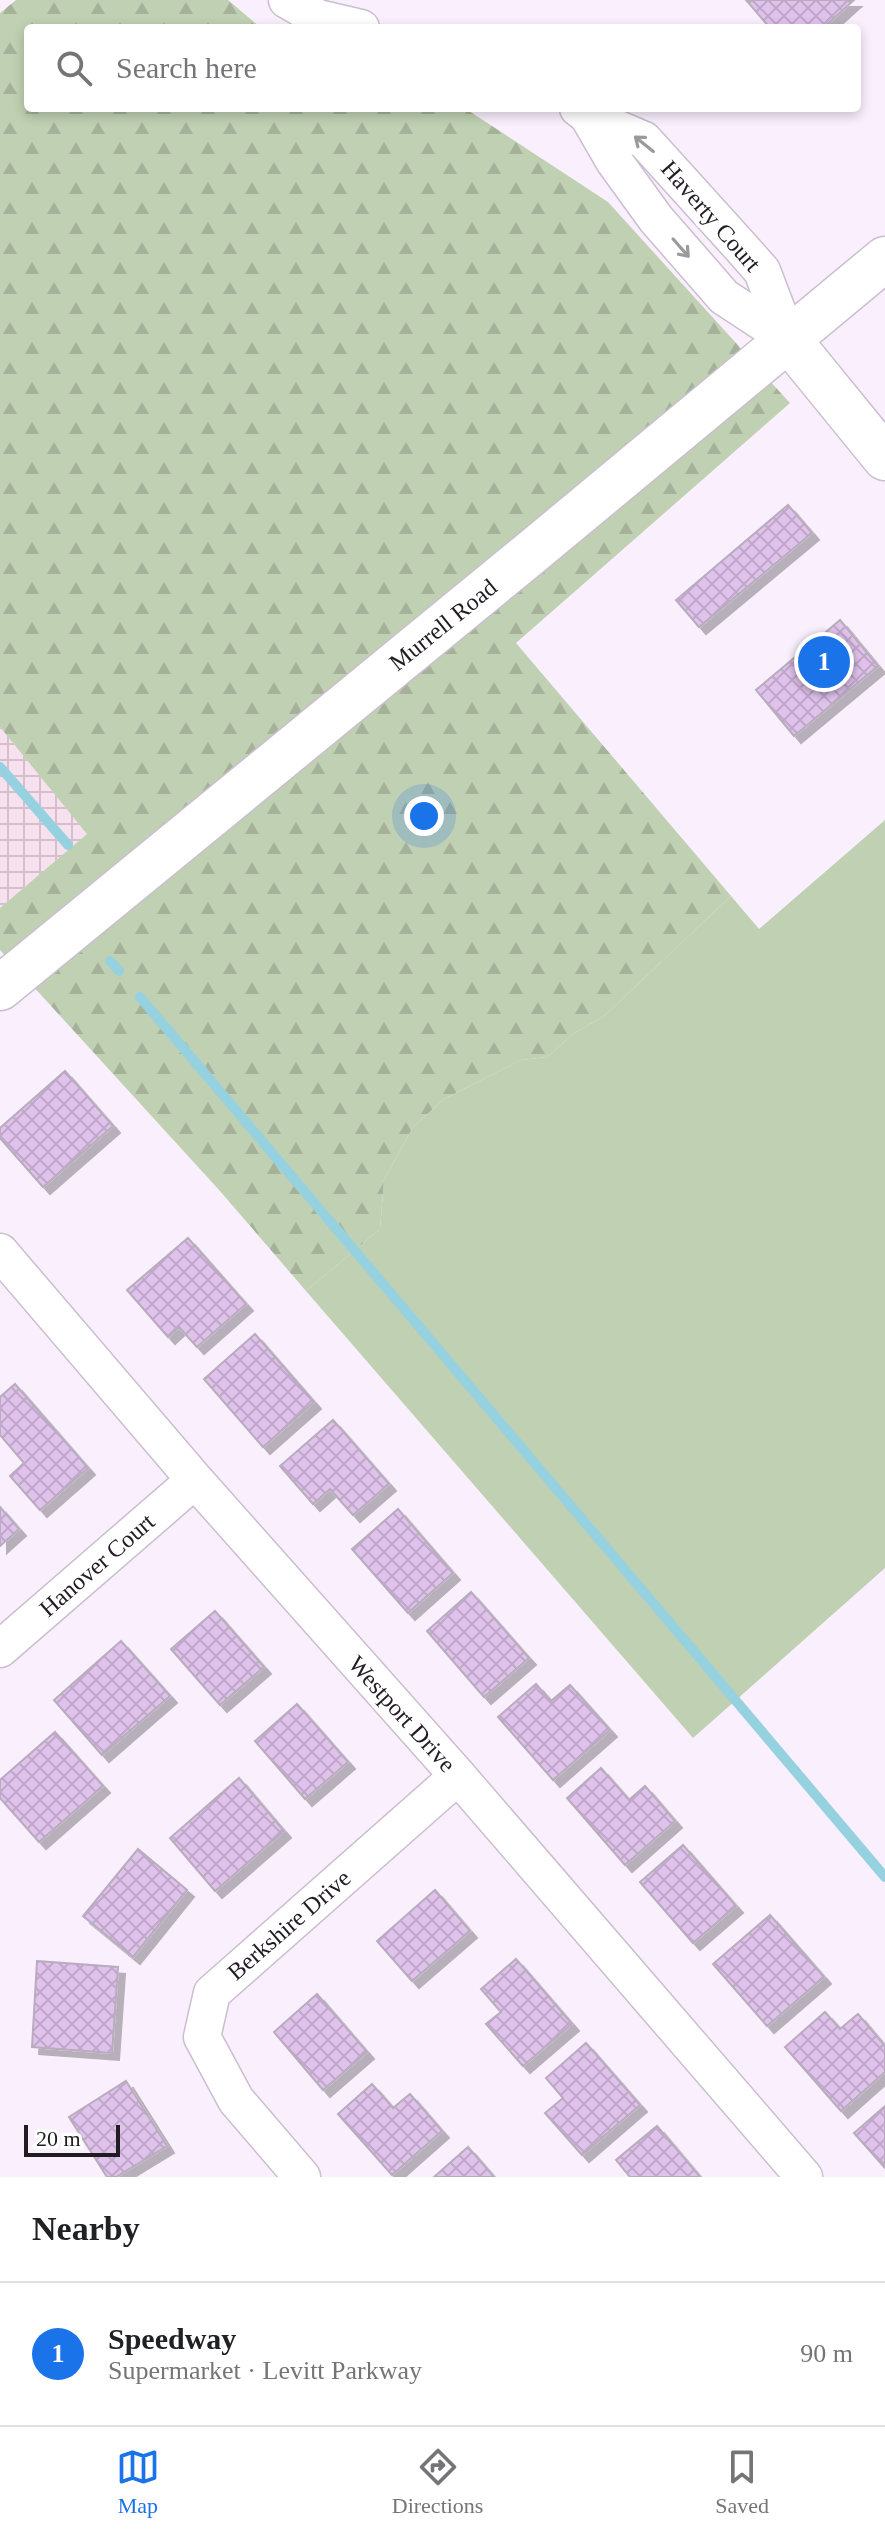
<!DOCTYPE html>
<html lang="en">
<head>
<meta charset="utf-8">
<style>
	:root { --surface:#fff; --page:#f2f2f2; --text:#202124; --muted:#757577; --line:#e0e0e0; --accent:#1a73e8 }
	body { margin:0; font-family:Georgia,serif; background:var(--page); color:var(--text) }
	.scale { position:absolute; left:24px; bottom:20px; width:96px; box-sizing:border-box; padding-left:8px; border:4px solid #201c22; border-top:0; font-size:22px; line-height:28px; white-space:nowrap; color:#201c22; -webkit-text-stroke:6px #fff; paint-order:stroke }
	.you { position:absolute; left:424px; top:816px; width:28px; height:28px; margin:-20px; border:6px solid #fff; border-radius:50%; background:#1a73e8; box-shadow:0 0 0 12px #1a73e833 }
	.badge { display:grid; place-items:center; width:52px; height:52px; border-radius:50%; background:var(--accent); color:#fff; font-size:26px; font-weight:700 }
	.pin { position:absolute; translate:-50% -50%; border:4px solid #fff; box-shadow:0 2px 8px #0006 }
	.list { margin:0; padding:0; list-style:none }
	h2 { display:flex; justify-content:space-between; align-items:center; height:104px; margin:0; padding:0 32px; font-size:34px }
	h2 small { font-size:26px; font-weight:400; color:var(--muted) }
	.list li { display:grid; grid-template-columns:52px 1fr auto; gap:24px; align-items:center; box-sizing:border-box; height:144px; padding:0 32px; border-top:2px solid var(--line) }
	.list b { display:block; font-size:30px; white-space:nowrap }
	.list p { margin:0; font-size:26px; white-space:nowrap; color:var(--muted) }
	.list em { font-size:26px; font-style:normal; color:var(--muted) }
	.icon { flex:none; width:44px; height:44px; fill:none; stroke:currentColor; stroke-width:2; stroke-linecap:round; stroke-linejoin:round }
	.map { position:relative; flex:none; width:885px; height:2177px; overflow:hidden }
	.search { position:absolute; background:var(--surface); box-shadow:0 4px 12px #0003; left:24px; right:24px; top:24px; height:88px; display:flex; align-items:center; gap:20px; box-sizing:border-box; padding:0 28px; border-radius:8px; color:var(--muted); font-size:30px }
	.sheet { height:248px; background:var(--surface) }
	nav { display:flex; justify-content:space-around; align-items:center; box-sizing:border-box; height:112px; border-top:2px solid var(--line); background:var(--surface); font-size:22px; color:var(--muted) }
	nav a { display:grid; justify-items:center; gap:4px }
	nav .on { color:var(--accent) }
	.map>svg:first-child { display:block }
</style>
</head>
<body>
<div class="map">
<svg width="885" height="2177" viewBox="0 0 885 2177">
	<defs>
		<pattern id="industrial-grid" width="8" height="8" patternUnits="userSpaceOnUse" patternTransform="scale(2)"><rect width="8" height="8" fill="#f8e1ef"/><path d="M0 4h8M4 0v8" fill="none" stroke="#d4c0cd"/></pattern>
		<pattern id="forest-firs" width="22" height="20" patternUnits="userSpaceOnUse" patternTransform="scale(2)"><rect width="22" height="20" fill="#c0d0b2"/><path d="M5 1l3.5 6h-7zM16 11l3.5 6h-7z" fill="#a5b299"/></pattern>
		<pattern id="building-cross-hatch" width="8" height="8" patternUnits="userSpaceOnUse" patternTransform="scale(2)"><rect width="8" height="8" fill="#e0c3ec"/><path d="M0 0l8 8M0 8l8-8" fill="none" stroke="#c0a7ca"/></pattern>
		<filter id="shadow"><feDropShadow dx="7" dy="7" stdDeviation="0" flood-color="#0004"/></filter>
	</defs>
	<rect width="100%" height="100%" fill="#f9effd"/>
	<path fill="url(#industrial-grid)" d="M0,727L88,834L0,908Z"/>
	<path fill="#c0d0b2" d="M885,820V1568L693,1738L306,1291L380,1229L384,1180L413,1127L444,1099L521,1060L547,1057L573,1034L604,1016L731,896L759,929Z"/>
	<path fill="url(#forest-firs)" d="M16,0H228L261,28H28V108H461L469,111L608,202L745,353L9,960L0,950V908L87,834L0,727V13Z
		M767,378L790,403L516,643L731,896L604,1016L573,1034L547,1057L521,1060L444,1099L413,1127L384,1180L380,1229L306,1291L220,1191L31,984Z"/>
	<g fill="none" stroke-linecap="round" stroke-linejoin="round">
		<path stroke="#96d1e0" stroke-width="10" d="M0,767L68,845
			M110,961L119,971
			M140,997L885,1877"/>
	</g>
	<path fill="url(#building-cross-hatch)" stroke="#b8acbd" stroke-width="2" filter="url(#shadow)" d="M746,0H854L823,28H770Z
		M788,505L812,533L699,627L676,600Z
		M840,620L878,666L794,736L756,690L800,653L798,651L817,635L819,638Z
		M65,1071L113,1126L43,1187L0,1138V1128Z
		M188,1238L246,1304L197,1347L179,1327L168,1337L127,1290Z
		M255,1334L314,1402L263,1447L204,1379Z
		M15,1384L88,1468L40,1510L10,1476L24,1463L0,1435V1397Z
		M333,1420L389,1484L353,1515L330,1489L313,1504L280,1466Z
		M0,1507L19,1529L0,1546Z
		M398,1509L453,1573L408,1613L352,1549Z
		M471,1592L529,1658L484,1697L427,1631Z
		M215,1611L264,1667L220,1705L171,1649Z
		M121,1641L170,1696L102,1755L54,1700Z
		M536,1684L551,1701L570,1685L610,1730L553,1780L498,1717Z
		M297,1704L348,1762L305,1799L255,1741Z
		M55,1732L103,1786L39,1842L0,1798V1780Z
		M601,1768L629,1800L645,1786L675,1821L625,1865L567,1798Z
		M239,1778L284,1831L215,1891L170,1838Z
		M683,1845L736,1906L693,1943L640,1882Z
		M138,1849L187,1890L133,1957L83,1916Z
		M435,1890L470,1931L412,1981L377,1941Z
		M770,1915L824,1977L767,2026L713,1964Z
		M516,1959L572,2024L523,2066L486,2024L501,2012L481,1989Z
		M37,1961L118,1967L112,2053L32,2047Z
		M317,1994L367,2052L323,2090L274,2032Z
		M825,2012L840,2029L858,2014L885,2046V2072L841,2111L785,2047Z
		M586,2043L640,2105L582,2155L545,2113L563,2098L546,2078Z
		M126,2081L167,2146L116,2177H107L69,2117Z
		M372,2084L393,2108L410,2094L442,2131L392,2175L338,2114Z
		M885,2106V2168L854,2133Z
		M657,2126L700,2177H630L616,2160Z
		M468,2147L494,2177H434Z"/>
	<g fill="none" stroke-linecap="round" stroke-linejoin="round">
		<defs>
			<path id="minor" d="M287,0L318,18L361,28
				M578,108L588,116L644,140L739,245L762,271L788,339
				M588,116L614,161L656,219L724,297L788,339
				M0,1252L195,1480L458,1776L804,2177
				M0,1649L195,1480
				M302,2177L236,2100L202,2037L212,1993L458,1776"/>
			<path id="tertiary" d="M788,339L885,458
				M0,988L532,552L885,259"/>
		</defs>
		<use href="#minor" stroke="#cabecf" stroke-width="39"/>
		<use href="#tertiary" stroke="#cabecf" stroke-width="47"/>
		<use href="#minor" stroke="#fff" stroke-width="36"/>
		<use href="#tertiary" stroke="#fff" stroke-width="44"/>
	</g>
	<defs><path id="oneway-shaft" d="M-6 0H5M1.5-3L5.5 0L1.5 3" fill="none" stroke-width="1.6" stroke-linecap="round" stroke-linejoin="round" transform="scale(2)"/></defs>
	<g stroke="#9b999c">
		<use href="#oneway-shaft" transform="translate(644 144) rotate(-141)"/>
		<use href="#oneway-shaft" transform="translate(681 248) rotate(49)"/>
	</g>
	<g text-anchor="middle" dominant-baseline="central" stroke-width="8" stroke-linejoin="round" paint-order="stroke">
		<g font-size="24" fill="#201c22" stroke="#fff">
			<text transform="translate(711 216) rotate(49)">Haverty Court</text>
			<text transform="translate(443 625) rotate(-39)">Murrell Road</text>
			<text transform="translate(97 1565) rotate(-41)">Hanover Court</text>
			<text transform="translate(402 1714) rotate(48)">Westport Drive</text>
			<text transform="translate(289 1925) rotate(-41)">Berkshire Drive</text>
		</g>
	</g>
</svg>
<div class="scale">20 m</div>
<div class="you"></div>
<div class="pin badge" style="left:824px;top:662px">1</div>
<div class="search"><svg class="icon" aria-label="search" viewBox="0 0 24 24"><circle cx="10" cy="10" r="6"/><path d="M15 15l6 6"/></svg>Search here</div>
</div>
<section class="sheet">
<h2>Nearby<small></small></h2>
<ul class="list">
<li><span class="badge">1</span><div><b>Speedway</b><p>Supermarket · Levitt Parkway</p></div><em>90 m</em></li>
</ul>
</section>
<nav>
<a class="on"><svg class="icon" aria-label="map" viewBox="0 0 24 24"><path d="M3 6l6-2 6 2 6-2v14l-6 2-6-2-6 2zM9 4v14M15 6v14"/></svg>Map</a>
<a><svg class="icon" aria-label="directions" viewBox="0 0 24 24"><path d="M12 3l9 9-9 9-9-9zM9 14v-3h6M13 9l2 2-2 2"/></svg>Directions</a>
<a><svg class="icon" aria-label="saved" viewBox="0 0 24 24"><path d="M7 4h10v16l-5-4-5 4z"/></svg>Saved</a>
</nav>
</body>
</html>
